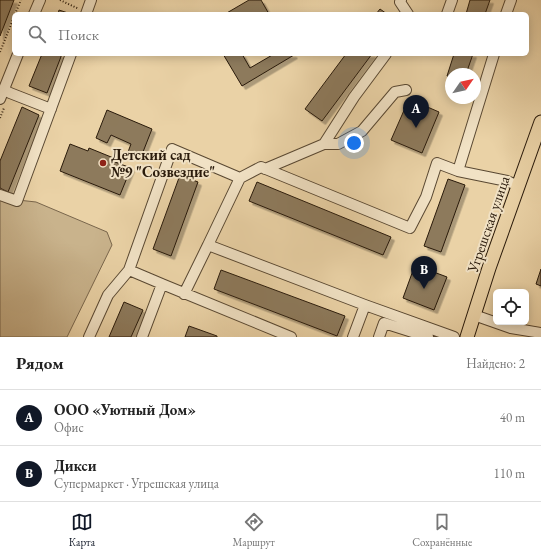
<!DOCTYPE html>
<html lang="ru">
<head>
<meta charset="utf-8">
<style>
	:root { --surface:#fff; --page:#f6f6f6; --text:#222; --muted:#767676; --line:#e0e0e0; --accent:#111827 }
	body { margin:0; font-family:"EB Garamond",serif; background:var(--page); color:var(--text) }
	.controls { position:absolute; right:12px; bottom:12px; display:grid; overflow:hidden; border-radius:6px; box-shadow:0 2px 10px #0003 }
	.controls button { width:36px; height:36px; display:grid; place-items:center; padding:0; border:0; border-bottom:1px solid var(--line); background:var(--surface); color:var(--text); font:20px sans-serif }
	.compass { position:absolute; left:445px; top:68px; width:36px; height:36px; border-radius:50%; background:var(--surface); box-shadow:0 2px 10px #0003; rotate:56deg }
	.you { position:absolute; left:354px; top:143px; width:14px; height:14px; margin:-10px; border:3px solid #fff; border-radius:50%; background:#1a73e8; box-shadow:0 0 0 6px #1a73e833 }
	.badge { display:grid; place-items:center; width:26px; height:26px; border-radius:50%; background:var(--accent); color:#fff; font-size:13px; font-weight:700 }
	.pin { position:absolute; translate:-50% -33px; filter:drop-shadow(0 1px 2px #0008) }
	.pin::after { content:''; position:absolute; top:21px; width:14px; height:12px; background:inherit; clip-path:polygon(0 0,100% 0,50% 100%) }
	.list { margin:0; padding:0; list-style:none }
	h2 { display:flex; justify-content:space-between; align-items:center; height:52px; margin:0; padding:0 16px; font-size:17px }
	h2 small { font-size:13px; font-weight:400; color:var(--muted) }
	.list li { display:grid; grid-template-columns:26px 1fr auto; gap:12px; align-items:center; box-sizing:border-box; height:56px; padding:0 16px; border-top:1px solid var(--line) }
	.list b { display:block; font-size:15px; white-space:nowrap }
	.list p { margin:0; font-size:13px; white-space:nowrap; color:var(--muted) }
	.list em { font-size:13px; font-style:normal; color:var(--muted) }
	.icon { flex:none; width:22px; height:22px; fill:none; stroke:currentColor; stroke-width:2; stroke-linecap:round; stroke-linejoin:round }
	.map { position:relative; flex:none; width:541px; height:337px; overflow:hidden }
	.search { position:absolute; background:var(--surface); box-shadow:0 2px 10px #0003; left:12px; right:12px; top:12px; height:44px; display:flex; align-items:center; gap:10px; box-sizing:border-box; padding:0 14px; border-radius:6px; color:var(--muted); font-size:15px }
	.sheet { height:164px; background:var(--surface) }
	nav { display:flex; justify-content:space-around; align-items:center; box-sizing:border-box; height:56px; border-top:1px solid var(--line); background:var(--surface); font-size:11px; color:var(--muted) }
	nav a { display:grid; justify-items:center; gap:2px }
	nav .on { color:var(--accent) }
	.map>svg:first-child { display:block }
</style>
</head>
<body>
<div class="map">
<svg width="541" height="337" viewBox="0 0 541 337">
	<defs>
		<filter id="shadow"><feDropShadow dx="3.5" dy="3.5" stdDeviation="0" flood-color="#0004"/></filter>
	</defs>
	<rect width="100%" height="100%" fill="#ead2a6"/>
	<filter id="stains"><feTurbulence type="fractalNoise" baseFrequency=".005" numOctaves="4"/><feColorMatrix values="0 0 0 0 .2 0 0 0 0 .09 0 0 0 0 .02 0 0 0 .5 -.17"/></filter>
	<radialGradient id="worn" r=".72"><stop offset=".6" stop-color="#630" stop-opacity="0"/><stop offset="1" stop-color="#630" stop-opacity=".3"/></radialGradient>
	<path fill="#c9b38c" stroke="#79664c" d="M0,198L36,202L107,232L112,245L67,337H0Z"/>
	<path fill="#8d7a5c" stroke="#291a0b" filter="url(#shadow)" d="M0,0H14L0,36Z
		M249,0H261L269,14H225Z
		M470,0H490L485,14H466Z
		M380,9L387,14H376Z
		M59,10L71,14H58Z
		M42,54H62L47,93L29,86Z
		M223,54H242L250,68L274,54H293L294,55L242,86Z
		M346,54H372L322,121L305,109Z
		M454,54H473L466,74H451V77L447,76Z
		M409,99L439,112L422,153L391,140Z
		M22,107L39,115L8,192L0,188V161Z
		M107,110L152,129L141,157L128,152L131,144L111,135L107,143L96,138Z
		M70,144L88,151L89,148L116,159L115,162L131,168L120,195L60,171Z
		M180,175L198,182L171,256L153,249Z
		M448,179L465,185L441,252L424,246Z
		M257,182L391,237L383,255L249,201Z
		M415,265L447,277L434,310L403,298Z
		M541,269V286L536,284Z
		M221,270L345,316L337,336L214,289Z
		M124,302L143,310L131,337H109Z
		M189,326L217,336V337H185Z"/>
	<g fill="none" stroke-linecap="round" stroke-linejoin="round">
		<defs>
			<path id="minor" d="M401,0L400,2L408,14
				M34,14L40,0
				M86,14L91,0
				M447,14L452,0
				M506,14L511,0
				M494,54L458,171L507,181L519,186
				M4,90L10,93L51,109
				M0,99L18,54
				M324,144H338L362,131L395,92L406,90
				M265,169L324,144L354,97L386,54
				M240,178L261,167L410,228L426,197L437,163L458,171
				M0,195L17,201L71,54
				M162,284L129,270L172,149L240,178L208,245
				M184,294L208,245L365,305L454,337
				M474,315L511,328L541,333
				M89,337L108,295L129,270
				M142,337L162,284L291,337
				M353,337L365,305
				M379,337L384,323L428,337"/>
			<path id="major" d="M467,337L489,268L541,122"/>
		</defs>
		<use href="#minor" stroke="#594832" stroke-width="12"/>
		<use href="#major" stroke="#291a0b" stroke-width="15"/>
		<path stroke="#291a0b" stroke-width="2" stroke-dasharray="1 2" stroke-linecap="butt" d="M60,0L79,9
			M15,14L21,0
			M0,52L14,17
			M0,118L4,108"/>
		<use href="#minor" stroke="#f1e2c5" stroke-width="10"/>
		<use href="#major" stroke="#ead2a6" stroke-width="13"/>
	</g>
	<circle fill="#8f2418" stroke="#f1e2c5" stroke-width="1.5" cx="103" cy="163" r="4"/>
	<g text-anchor="middle" dominant-baseline="central" stroke-width="4" stroke-linejoin="round" paint-order="stroke">
		<g font-size="15" font-weight="bold" fill="#291a0b" stroke="#f1e2c5" text-anchor="start">
			<text x="111" y="154">Детский сад<tspan x="111" dy="17">№9 "Созвездие"</tspan></text>
		</g>
		<g font-size="15" fill="#291a0b" stroke="#f1e2c5">
			<text transform="translate(488 224) rotate(-71)">Угрешская улица</text>
		</g>
	</g>
	<rect width="100%" height="100%" filter="url(#stains)"/>
	<rect width="100%" height="100%" fill="url(#worn)"/>
</svg>
<div class="controls">
<button><svg class="icon" aria-label="locate" viewBox="0 0 24 24"><circle cx="12" cy="12" r="6"/><path d="M12 2v4M12 18v4M2 12h4M18 12h4"/></svg></button>
</div>
<svg class="compass" viewBox="-18 -18 36 36"><path d="M0-13l5 13h-10z" fill="#e53935"/><path d="M0 13l5-13h-10z" fill="#767676"/></svg>
<div class="you"></div>
<div class="pin badge" style="left:416px;top:128px">A</div>
<div class="pin badge" style="left:424px;top:289px">B</div>
<div class="search"><svg class="icon" aria-label="search" viewBox="0 0 24 24"><circle cx="10" cy="10" r="6"/><path d="M15 15l6 6"/></svg>Поиск</div>
</div>
<section class="sheet">
<h2>Рядом<small>Найдено: 2</small></h2>
<ul class="list">
<li><span class="badge">A</span><div><b>ООО «Уютный Дом»</b><p>Офис</p></div><em>40 m</em></li>
<li><span class="badge">B</span><div><b>Дикси</b><p>Супермаркет · Угрешская улица</p></div><em>110 m</em></li>
</ul>
</section>
<nav>
<a class="on"><svg class="icon" aria-label="map" viewBox="0 0 24 24"><path d="M3 6l6-2 6 2 6-2v14l-6 2-6-2-6 2zM9 4v14M15 6v14"/></svg>Карта</a>
<a><svg class="icon" aria-label="directions" viewBox="0 0 24 24"><path d="M12 3l9 9-9 9-9-9zM9 14v-3h6M13 9l2 2-2 2"/></svg>Маршрут</a>
<a><svg class="icon" aria-label="saved" viewBox="0 0 24 24"><path d="M7 4h10v16l-5-4-5 4z"/></svg>Сохранённые</a>
</nav>
</body>
</html>
